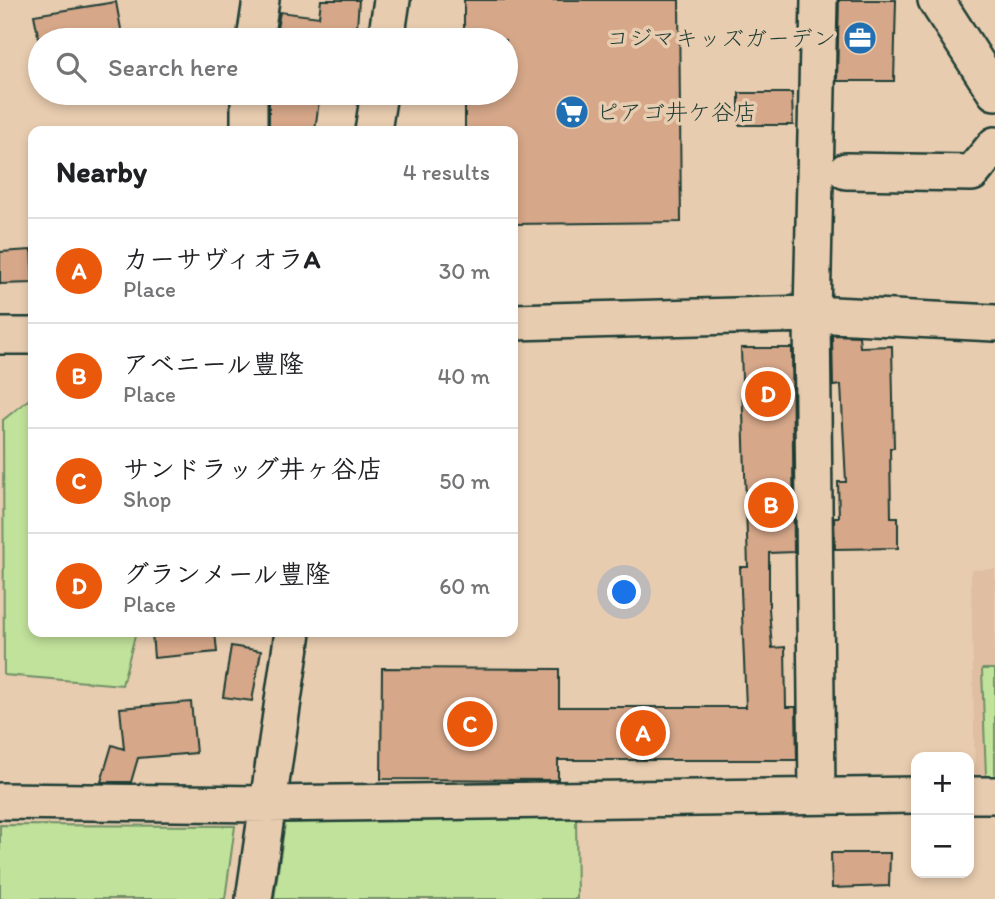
<!DOCTYPE html>
<html lang="en">
<head>
<meta charset="utf-8">
<style>
	:root { --surface:#fff; --page:#f2f2f2; --text:#202124; --muted:#757577; --line:#e0e0e0; --accent:#ea580c }
	body { margin:0; font-family:Itim,"Klee One",sans-serif; background:var(--page); color:var(--text) }
	.controls { position:absolute; right:21px; bottom:21px; display:grid; overflow:hidden; border-radius:14px; box-shadow:0 4px 10px #0003 }
	.controls button { width:63px; height:63px; display:grid; place-items:center; padding:0; border:0; border-bottom:2px solid var(--line); background:var(--surface); color:var(--text); font:35px sans-serif }
	.you { position:absolute; left:625px; top:593px; width:24px; height:24px; margin:-18px; border:5px solid #fff; border-radius:50%; background:#1a73e8; box-shadow:0 0 0 10px #1a73e833 }
	.badge { display:grid; place-items:center; width:46px; height:46px; border-radius:50%; background:var(--accent); color:#fff; font-size:23px; font-weight:700 }
	.pin { position:absolute; translate:-50% -50%; border:4px solid #fff; box-shadow:0 2px 7px #0006 }
	.list { margin:0; padding:0; list-style:none }
	h2 { display:flex; justify-content:space-between; align-items:center; height:91px; margin:0; padding:0 28px; font-size:30px }
	h2 small { font-size:23px; font-weight:400; color:var(--muted) }
	.list li { display:grid; grid-template-columns:46px 1fr auto; gap:21px; align-items:center; box-sizing:border-box; height:105px; padding:0 28px; border-top:2px solid var(--line) }
	.list b { display:block; font-size:26px; white-space:nowrap }
	.list p { margin:0; font-size:23px; white-space:nowrap; color:var(--muted) }
	.list em { font-size:23px; font-style:normal; color:var(--muted) }
	.icon { flex:none; width:38px; height:38px; fill:none; stroke:currentColor; stroke-width:2; stroke-linecap:round; stroke-linejoin:round }
	.map { position:relative; flex:none; width:995px; height:899px; overflow:hidden }
	.search { position:absolute; background:var(--surface); box-shadow:0 4px 10px #0003; left:28px; top:28px; width:490px; height:77px; display:flex; align-items:center; gap:18px; box-sizing:border-box; padding:0 24px; border-radius:38px; color:var(--muted); font-size:26px }
	.panel { position:absolute; background:var(--surface); box-shadow:0 4px 10px #0003; left:28px; top:126px; width:490px; height:511px; border-radius:14px }
	.map>svg:first-child { display:block }
</style>
</head>
<body>
<div class="map">
<svg width="995" height="899" viewBox="0 0 995 899">
	<rect width="100%" height="100%" fill="#e8ccaf"/>
	<filter id="ink" filterUnits="userSpaceOnUse"><feTurbulence type="fractalNoise" baseFrequency=".0143" numOctaves="2"/><feDisplacementMap in="SourceGraphic" scale="14" xChannelSelector="R" yChannelSelector="G"/><feConvolveMatrix kernelMatrix="1 2 1 2 8 2 1 2 1" color-interpolation-filters="sRGB"/></filter>
	<g filter="url(#ink)">
		<path fill="#dfbea2" d="M995,569V783H975L971,570Z"/>
		<path fill="#c1e29a" stroke="#709067" stroke-width="2" d="M33,396V632H136L122,685L4,675L3,420Z
			M982,669H995V776H986Z
			M576,816L577,899H274L285,823Z
			M0,825L235,826L225,899H0Z"/>
		<path fill="#d6a789" stroke="#1f3d34" stroke-width="2" d="M321,0H359L356,40H275L280,12L319,17Z
			M464,0H679L681,222L513,224V131H465V93H506V40H464Z
			M839,0H896L894,81H837Z
			M116,2L123,40H39L34,15Z
			M269,93H320L315,131H269Z
			M739,93H792L793,125H739Z
			M31,250L33,283L0,284V252Z
			M832,335L859,336L860,347L892,346L894,448H890L891,517H898V548L835,549L834,517H839L838,482H846L841,385L833,386Z
			M741,348H792L794,552L769,553V609L772,648L785,647L786,707H796L797,760H558V780L381,779L382,668L559,669V707H746L740,567H748Z
			M152,632H215L217,652L154,658Z
			M231,646L261,651L252,701L223,697Z
			M191,702L196,753L138,758L131,782H101L112,745L124,749L120,708Z
			M831,853H890L889,886L832,888Z"/>
		<g fill="none" stroke-linecap="round" stroke-linejoin="round">
			<defs>
				<path id="minor" d="M936,0L995,92
					M255,40L261,0
					M386,40L392,0
					M249,93V131
					M373,131L379,93
					M846,171L972,173L995,145
					M513,322L812,314L995,323
					M0,336H33
					M817,795L812,314L819,0
					M969,795H995
					M0,801L268,804L916,795
					M254,899L293,632"/>
			</defs>
			<use href="#minor" stroke="#1f3d34" stroke-width="40"/>
			<use href="#minor" stroke="#e8ccaf" stroke-width="35"/>
		</g>
	</g>
	<defs>
		<symbol id="office-disc" viewBox="-11 -11 22 22"><circle r="9.5" fill="#1f6fb2" stroke="#e8ccaf"/><path d="M-6-3h4V-5.5h4V-3h4V5H-6ZM-1-4.5V-3h2v-1.5ZM-6 0V1H6V0Z" fill="#fff"/></symbol>
		<symbol id="supermarket-disc" viewBox="-11 -11 22 22"><circle r="9.5" fill="#1f6fb2" stroke="#e8ccaf"/><path d="M-6-5.5h2.5l.6 2H6L4.5 2H-2.5L-4.4-4H-6ZM-1.5 3.2a1.3 1.3 0 1 0 .1 0ZM3 3.2a1.3 1.3 0 1 0 .1 0Z" fill="#fff"/></symbol>
	</defs>
	<g fill-rule="evenodd">
		<use href="#office-disc" x="841" y="19" width="38" height="38"/>
		<use href="#supermarket-disc" x="553" y="93" width="38" height="38"/>
	</g>
	<g text-anchor="middle" dominant-baseline="central" stroke-width="7" stroke-linejoin="round" paint-order="stroke">
		<g font-size="23" fill="#1f3d34" stroke="#e8ccaf" text-anchor="end">
			<text x="836" y="38">コジマキッズガーデン</text>
			<text x="596" y="112" text-anchor="start">ピアゴ井ケ谷店</text>
		</g>
	</g>
</svg>
<div class="controls">
<button>+</button>
<button>−</button>
</div>
<div class="you"></div>
<div class="pin badge" style="left:643px;top:733px">A</div>
<div class="pin badge" style="left:771px;top:505px">B</div>
<div class="pin badge" style="left:470px;top:724px">C</div>
<div class="pin badge" style="left:768px;top:394px">D</div>
<div class="search"><svg class="icon" aria-label="search" viewBox="0 0 24 24"><circle cx="10" cy="10" r="6"/><path d="M15 15l6 6"/></svg>Search here</div>
<section class="panel">
<h2>Nearby<small>4 results</small></h2>
<ul class="list">
<li><span class="badge">A</span><div><b>カーサヴィオラA</b><p>Place</p></div><em>30 m</em></li>
<li><span class="badge">B</span><div><b>アベニール豊隆</b><p>Place</p></div><em>40 m</em></li>
<li><span class="badge">C</span><div><b>サンドラッグ井ヶ谷店</b><p>Shop</p></div><em>50 m</em></li>
<li><span class="badge">D</span><div><b>グランメール豊隆</b><p>Place</p></div><em>60 m</em></li>
</ul>
</section>
</div>
</body>
</html>
